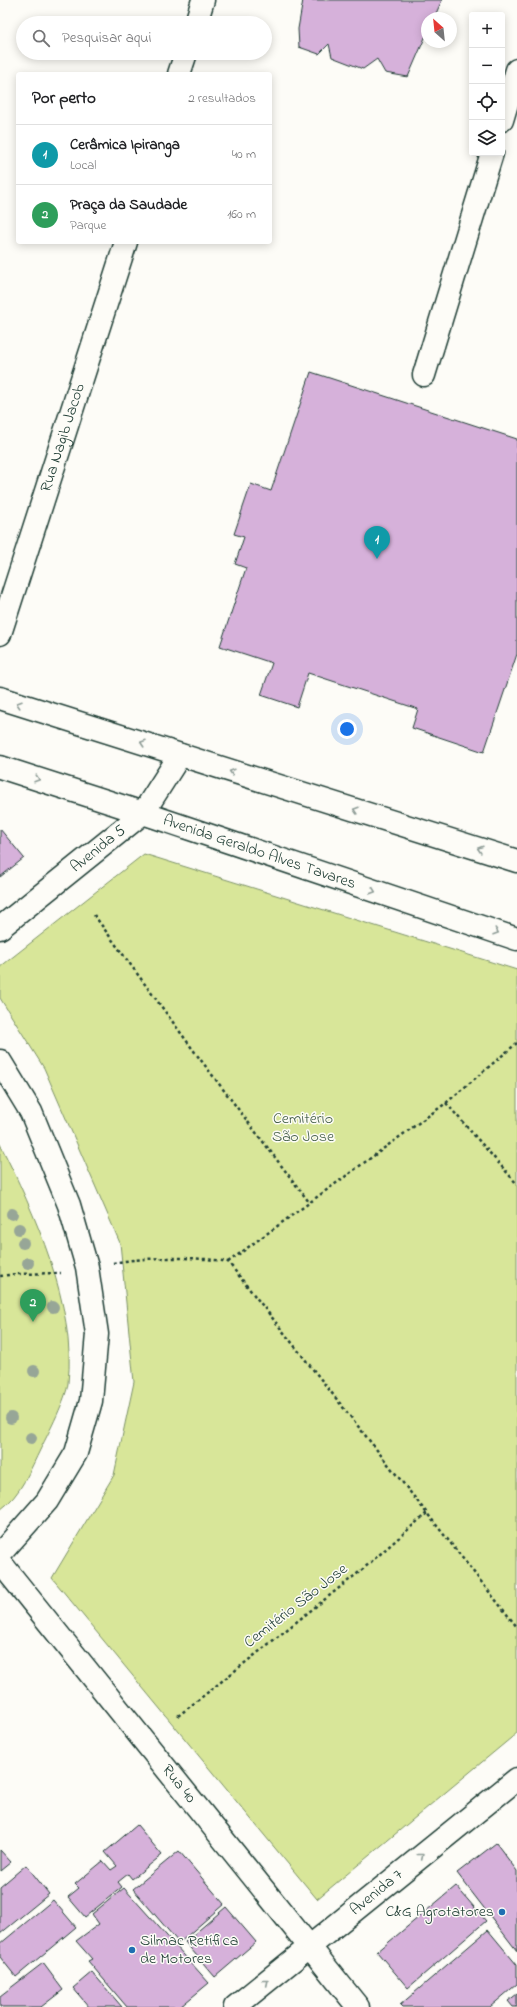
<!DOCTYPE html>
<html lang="pt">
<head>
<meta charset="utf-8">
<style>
	:root { --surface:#fff; --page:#f2f2f2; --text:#202124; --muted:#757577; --line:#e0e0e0; --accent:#1f6fb2 }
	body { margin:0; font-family:"Indie Flower",sans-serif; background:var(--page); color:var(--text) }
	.controls { position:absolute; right:12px; top:12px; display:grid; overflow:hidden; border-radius:4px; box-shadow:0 2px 10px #0003 }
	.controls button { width:36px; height:36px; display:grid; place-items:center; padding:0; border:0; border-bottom:1px solid var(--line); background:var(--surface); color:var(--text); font:20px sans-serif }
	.compass { position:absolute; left:421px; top:12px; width:36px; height:36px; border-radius:50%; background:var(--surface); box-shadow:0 2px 10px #0003; rotate:333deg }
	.you { position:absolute; left:347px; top:729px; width:14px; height:14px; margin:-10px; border:3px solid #fff; border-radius:50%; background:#1a73e8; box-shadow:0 0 0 6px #1a73e833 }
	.badge { display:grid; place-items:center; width:26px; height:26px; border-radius:50%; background:var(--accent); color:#fff; font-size:13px; font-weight:700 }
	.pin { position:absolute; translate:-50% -33px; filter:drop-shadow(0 1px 2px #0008) }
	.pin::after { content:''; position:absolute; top:21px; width:14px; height:12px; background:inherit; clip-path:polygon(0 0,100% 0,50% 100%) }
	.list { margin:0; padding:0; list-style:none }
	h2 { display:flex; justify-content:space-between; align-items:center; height:52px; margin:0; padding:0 16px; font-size:17px }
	h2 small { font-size:13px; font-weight:400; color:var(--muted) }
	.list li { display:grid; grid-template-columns:26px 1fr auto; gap:12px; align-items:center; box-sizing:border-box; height:60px; padding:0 16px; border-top:1px solid var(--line) }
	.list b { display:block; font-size:15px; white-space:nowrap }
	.list p { margin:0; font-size:13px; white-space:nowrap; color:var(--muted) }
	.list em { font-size:13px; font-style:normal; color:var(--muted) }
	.icon { flex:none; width:22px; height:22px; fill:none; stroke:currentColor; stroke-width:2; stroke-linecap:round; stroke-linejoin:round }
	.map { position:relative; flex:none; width:517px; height:2007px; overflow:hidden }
	.search { position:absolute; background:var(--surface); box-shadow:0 2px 10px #0003; left:16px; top:16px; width:256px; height:44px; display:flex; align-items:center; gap:10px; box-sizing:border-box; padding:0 14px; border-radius:22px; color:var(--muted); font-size:15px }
	.panel { position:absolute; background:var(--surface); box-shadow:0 2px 10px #0003; left:16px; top:72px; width:256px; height:172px; border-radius:4px }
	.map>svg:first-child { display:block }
</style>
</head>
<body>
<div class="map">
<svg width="517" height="2007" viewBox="0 0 517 2007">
	<rect width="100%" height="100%" fill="#fdfcf7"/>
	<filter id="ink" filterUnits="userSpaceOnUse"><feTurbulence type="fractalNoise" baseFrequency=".025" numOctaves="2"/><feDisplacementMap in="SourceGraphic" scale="8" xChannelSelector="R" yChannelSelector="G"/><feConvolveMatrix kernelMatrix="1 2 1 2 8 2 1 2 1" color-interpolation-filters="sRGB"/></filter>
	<g filter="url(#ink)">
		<path fill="#d8e699" stroke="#7c9266" d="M144,854L517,970V1733L317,1899L52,1578L114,1475L134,1382L120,1243L44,1068L0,998V967Z
			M0,1144C34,1212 77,1306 68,1383C67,1397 48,1434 41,1448C30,1470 21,1495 0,1510Z"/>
		<path fill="#d6b1da" stroke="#1f3d34" d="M303,0H442L434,18H427V33L408,77L385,73L377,59L363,69L332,57L329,44L319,54L299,47L298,29Z
			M311,372L517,439V654L484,752L412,728L418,709L308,673L297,707L261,695L272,663L220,646L246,568L235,564L244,537L234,534L251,484L271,491Z
			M0,829L24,858L0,877Z
			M137,1825L162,1855L132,1879L128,1874L118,1882L122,1887L85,1917L68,1897L79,1888L75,1884L103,1861L111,1870L117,1866L105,1852Z
			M496,1843L517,1871V1951L457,1873Z
			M0,1850L11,1862L0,1871Z
			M179,1851L224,1904L179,1943L133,1889Z
			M26,1865L49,1894L0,1934V1887Z
			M456,1886L486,1921L408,1988L377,1952Z
			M124,1888L209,1983L180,2007H127L88,1961L92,1959L76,1941L99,1924L92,1914Z
			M53,1900L76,1927L16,1977L0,1957V1944Z
			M226,1907L256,1942L215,1977L185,1942Z
			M488,1930L517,1965V1984L490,2007H402L400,2005Z
			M43,1963L63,1990L41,2007H0V1996Z
			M92,1972L122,2007H89L73,1988Z
			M517,1994V2007H513L508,2001Z"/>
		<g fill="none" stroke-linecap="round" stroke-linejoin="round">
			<defs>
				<g id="minor">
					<path d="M196,23L203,0"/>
					<path d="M179,74L186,53"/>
					<path d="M502,120L517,70"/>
					<path d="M424,375L492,153"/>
					<path id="s1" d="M0,634L126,242"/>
					<path d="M0,1061L31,1112L69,1205L87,1267L97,1334L91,1401L76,1453L47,1501L0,1554"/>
					<path id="s2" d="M0,1562L358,2007"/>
				</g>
				<g id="tertiary">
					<path d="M0,698L517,861"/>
					<path id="s3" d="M0,767L143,813L517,939"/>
					<path id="s4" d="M0,928L143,813L180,755"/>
					<path id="s5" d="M235,2007L517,1779"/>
				</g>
			</defs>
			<use href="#minor" stroke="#1f3d34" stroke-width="25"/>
			<use href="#tertiary" stroke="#1f3d34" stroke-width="25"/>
			<path stroke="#1f3d34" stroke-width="2.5" stroke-dasharray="3 3" stroke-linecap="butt" d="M94,915L197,1055L309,1202
				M446,1103L517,1184
				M228,1262L446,1103L517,1043
				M113,1263C144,1257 197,1256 228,1262L517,1627
				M0,1276L17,1274L61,1273
				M178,1716L363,1569L427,1513"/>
			<use href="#minor" stroke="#fdfcf7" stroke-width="22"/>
			<use href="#tertiary" stroke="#fdfcf7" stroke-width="22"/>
		</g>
		<g fill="#97a697">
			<circle cx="12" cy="1214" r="6"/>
			<circle cx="19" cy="1229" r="6"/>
			<circle cx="23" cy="1243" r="6"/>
			<circle cx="28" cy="1263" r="6"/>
			<circle cx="53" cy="1307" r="6"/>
			<circle cx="34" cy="1371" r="6"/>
			<circle cx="11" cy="1418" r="6"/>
			<circle cx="31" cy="1438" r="6"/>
		</g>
		<defs><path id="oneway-chevron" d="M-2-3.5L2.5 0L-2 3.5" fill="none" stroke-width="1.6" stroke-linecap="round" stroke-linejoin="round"/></defs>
		<g stroke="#8e9c96">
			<use href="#oneway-chevron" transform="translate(19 704) rotate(-162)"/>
			<use href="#oneway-chevron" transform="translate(143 743) rotate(-162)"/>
			<use href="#oneway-chevron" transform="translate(232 772) rotate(-163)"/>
			<use href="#oneway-chevron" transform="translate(37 779) rotate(18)"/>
			<use href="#oneway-chevron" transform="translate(356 810) rotate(-163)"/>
			<use href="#oneway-chevron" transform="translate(480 849) rotate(-163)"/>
			<use href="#oneway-chevron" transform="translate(373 891) rotate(19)"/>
			<use href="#oneway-chevron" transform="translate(496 932) rotate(19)"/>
			<use href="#oneway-chevron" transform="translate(421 1856) rotate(-39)"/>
			<use href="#oneway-chevron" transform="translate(266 1982) rotate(-39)"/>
		</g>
	</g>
	<g fill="#1f6fb2" stroke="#fdfcf7" stroke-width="1.5">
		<circle cx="502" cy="1912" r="4"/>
		<circle cx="132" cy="1950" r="4"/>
	</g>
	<g text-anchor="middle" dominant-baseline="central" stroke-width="3" stroke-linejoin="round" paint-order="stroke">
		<g font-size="16" fill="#1f3d34" stroke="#fdfcf7">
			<text stroke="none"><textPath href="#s1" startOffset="206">Rua Nagib Jacob</textPath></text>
			<text stroke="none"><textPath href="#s4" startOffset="126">Avenida 5</textPath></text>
			<text stroke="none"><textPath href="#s3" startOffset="273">Avenida Geraldo Alves Tavares</textPath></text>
			<text transform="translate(296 1606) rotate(-38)">Cemitério São Jose</text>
			<text stroke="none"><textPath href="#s2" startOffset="285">Rua 40</textPath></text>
			<text stroke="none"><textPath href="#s5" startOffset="182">Avenida 7</textPath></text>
		</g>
		<g font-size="16" fill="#445f48" stroke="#fdfcf7">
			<text x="303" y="1119">Cemitério<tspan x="303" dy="18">São Jose</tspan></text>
		</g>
		<g font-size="16" fill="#1f3d34" stroke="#fdfcf7" text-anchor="end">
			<text x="494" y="1912">C&amp;G Agrotatores</text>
			<text x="140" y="1941" text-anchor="start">Silmac Retífica<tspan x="140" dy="18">de Motores</tspan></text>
		</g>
	</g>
</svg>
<div class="controls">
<button>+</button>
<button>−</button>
<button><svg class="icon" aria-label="locate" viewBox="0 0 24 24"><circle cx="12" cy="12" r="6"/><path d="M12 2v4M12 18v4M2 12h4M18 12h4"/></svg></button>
<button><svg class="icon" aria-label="layers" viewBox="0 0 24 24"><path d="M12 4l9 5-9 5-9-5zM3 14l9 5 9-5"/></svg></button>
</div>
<svg class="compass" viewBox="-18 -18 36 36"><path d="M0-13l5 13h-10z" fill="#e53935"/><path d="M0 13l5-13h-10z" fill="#757577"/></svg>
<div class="you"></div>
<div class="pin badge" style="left:377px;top:559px;background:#0f9aa8">1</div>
<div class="pin badge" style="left:33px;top:1322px;background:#2e9e5b">2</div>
<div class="search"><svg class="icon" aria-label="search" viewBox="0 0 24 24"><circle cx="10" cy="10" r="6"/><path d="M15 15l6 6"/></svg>Pesquisar aqui</div>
<section class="panel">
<h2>Por perto<small>2 resultados</small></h2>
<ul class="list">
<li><span class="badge" style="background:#0f9aa8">1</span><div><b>Cerâmica Ipiranga</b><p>Local</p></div><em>40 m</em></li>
<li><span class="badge" style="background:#2e9e5b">2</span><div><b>Praça da Saudade</b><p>Parque</p></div><em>160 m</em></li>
</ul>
</section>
</div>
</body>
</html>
